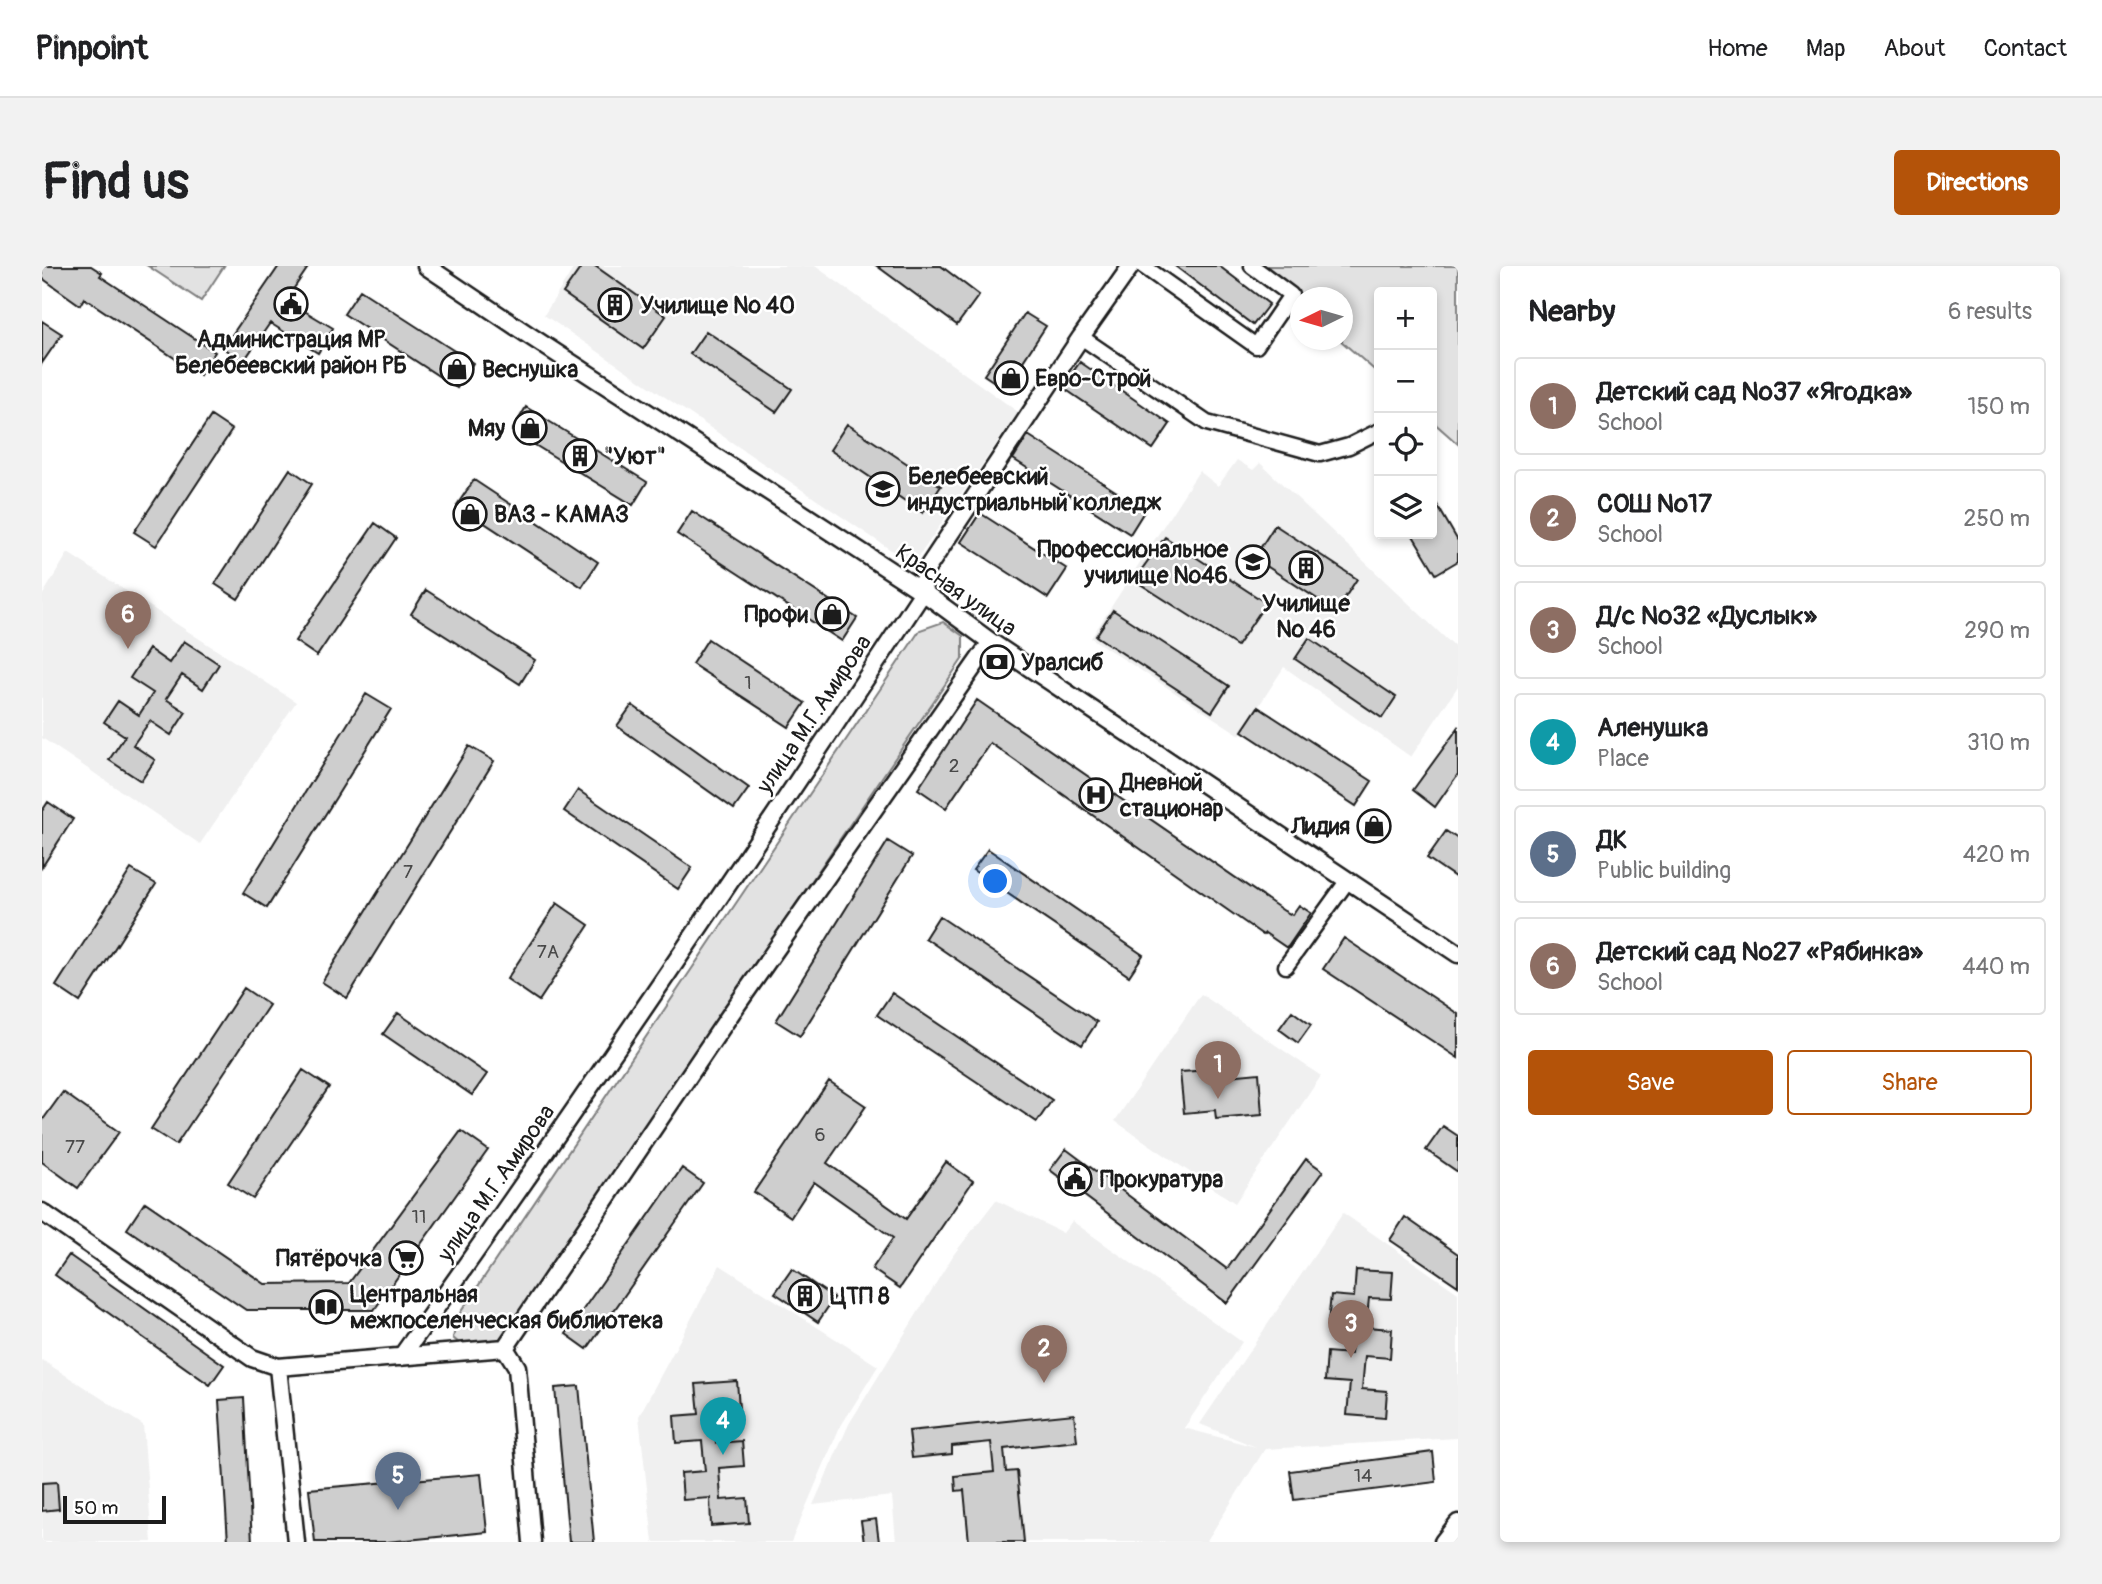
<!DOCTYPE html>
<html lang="en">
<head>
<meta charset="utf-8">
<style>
	:root { --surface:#fff; --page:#f2f2f2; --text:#202124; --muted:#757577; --line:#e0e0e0; --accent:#b45309 }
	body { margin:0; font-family:Pangolin,sans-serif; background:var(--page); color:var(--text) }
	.controls { position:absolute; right:21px; top:21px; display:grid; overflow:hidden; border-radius:7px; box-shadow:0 4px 10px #0003 }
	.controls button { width:63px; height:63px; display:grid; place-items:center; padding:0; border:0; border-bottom:2px solid var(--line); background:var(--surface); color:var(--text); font:35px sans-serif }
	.compass { position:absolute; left:1248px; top:21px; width:63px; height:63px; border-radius:50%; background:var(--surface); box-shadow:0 4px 10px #0003; rotate:265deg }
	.scale { position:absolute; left:21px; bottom:18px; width:103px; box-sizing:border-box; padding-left:7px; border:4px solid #1c1c1c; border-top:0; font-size:19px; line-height:24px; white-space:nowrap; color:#1c1c1c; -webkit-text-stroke:5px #fff; paint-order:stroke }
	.you { position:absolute; left:954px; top:616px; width:24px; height:24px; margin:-18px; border:5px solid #fff; border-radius:50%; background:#1a73e8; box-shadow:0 0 0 10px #1a73e833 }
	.badge { display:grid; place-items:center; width:46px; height:46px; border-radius:50%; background:var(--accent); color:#fff; font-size:23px; font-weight:700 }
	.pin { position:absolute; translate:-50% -58px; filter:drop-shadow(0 2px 4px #0008) }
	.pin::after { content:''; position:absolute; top:37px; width:24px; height:21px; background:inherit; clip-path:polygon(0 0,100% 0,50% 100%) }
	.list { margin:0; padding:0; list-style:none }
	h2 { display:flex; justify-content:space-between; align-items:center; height:91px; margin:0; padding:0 28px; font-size:30px }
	h2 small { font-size:23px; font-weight:400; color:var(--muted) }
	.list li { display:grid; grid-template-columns:46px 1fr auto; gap:21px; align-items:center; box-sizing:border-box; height:98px; margin:0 14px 14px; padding:0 14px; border:2px solid var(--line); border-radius:7px }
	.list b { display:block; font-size:26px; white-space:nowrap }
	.list p { margin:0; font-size:23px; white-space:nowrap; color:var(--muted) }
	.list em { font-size:23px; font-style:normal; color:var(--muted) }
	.actions { display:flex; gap:14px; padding:21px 28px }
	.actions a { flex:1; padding:16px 0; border:2px solid var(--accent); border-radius:7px; text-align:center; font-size:24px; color:var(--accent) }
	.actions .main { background:var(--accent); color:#fff }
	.icon { flex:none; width:38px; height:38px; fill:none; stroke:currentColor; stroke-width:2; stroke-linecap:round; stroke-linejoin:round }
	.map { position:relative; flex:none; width:1416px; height:1276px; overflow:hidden; border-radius:7px }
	header { display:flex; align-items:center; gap:42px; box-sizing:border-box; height:98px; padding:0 35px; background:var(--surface); border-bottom:2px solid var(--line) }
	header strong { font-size:33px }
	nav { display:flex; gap:38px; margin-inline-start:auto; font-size:24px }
	.intro { display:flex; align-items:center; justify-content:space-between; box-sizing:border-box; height:168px; padding:0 42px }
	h1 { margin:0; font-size:49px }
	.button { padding:18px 32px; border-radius:7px; background:var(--accent); color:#fff; font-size:24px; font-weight:700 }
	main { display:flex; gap:42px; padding:0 42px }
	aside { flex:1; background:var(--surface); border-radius:7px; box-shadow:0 4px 10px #0003 }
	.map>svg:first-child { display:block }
</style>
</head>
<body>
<header>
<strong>Pinpoint</strong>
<nav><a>Home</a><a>Map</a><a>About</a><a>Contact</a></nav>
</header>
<div class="intro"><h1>Find us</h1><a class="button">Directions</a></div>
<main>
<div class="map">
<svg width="1416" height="1276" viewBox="0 0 1416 1276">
	<rect width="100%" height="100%" fill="#fff"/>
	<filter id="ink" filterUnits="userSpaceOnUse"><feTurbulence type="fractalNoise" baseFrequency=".0143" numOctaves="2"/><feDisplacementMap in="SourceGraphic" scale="14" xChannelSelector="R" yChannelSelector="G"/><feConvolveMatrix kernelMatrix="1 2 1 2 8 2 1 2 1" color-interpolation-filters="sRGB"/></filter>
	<g filter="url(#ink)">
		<path fill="#f0f0f0" d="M533,0H773L976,146L871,299L502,49Z
			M1195,194L1211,204L1218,197L1416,384V420L1369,491L1242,401L1198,469L1049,372L1157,205L1176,220Z
			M26,287L254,436L158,578L0,472V330Z
			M1159,728L1279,810L1193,937L1073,855Z
			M954,934L1021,967L1030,955L1200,1076L1142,1162L1214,1181L1158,1158L1301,947L1416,1027V1172L1223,1183L1164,1276H854L850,1230L771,1239L807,1158L912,988Z
			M678,999L836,1100L797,1163L749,1276H611L597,1150Z
			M0,1094L101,1159L110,1276H0Z"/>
		<path fill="#e2e2e2" stroke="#7f7f7f" stroke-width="2" d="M106,0H182L159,35Z
			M1215,0H1416V178L1390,155V26H1337V108L1298,74H1300V32H1258V39Z
			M901,356L921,370V392L455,1078L428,1086L411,1072L416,1050L878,364Z"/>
		<path fill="#cecece" stroke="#1c1c1c" stroke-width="2" d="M0,0H49L60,7L58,10L173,86L158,109L42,32L38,39L0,12Z
			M237,0H267L244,34L291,62L276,87L228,57L201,96L181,82Z
			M540,0H553L624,50L601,83L521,27Z
			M835,0H899L937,29L915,59Z
			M1133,0H1177L1227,38L1211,59Z
			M318,24L431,97L415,122L302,48Z
			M983,47L1004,60L963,123L942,109Z
			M0,55L20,68L0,97Z
			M664,65L750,123L734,146L648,88Z
			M1038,96L1128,158L1111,183L1020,121Z
			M484,141L605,216L591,239L470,165Z
			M169,150L190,164L114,280L92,266Z
			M805,158L899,220L881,247L788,184Z
			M986,169L1103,244L1088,268L971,193Z
			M248,203L270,218L196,333L173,318Z
			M432,214L556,296L540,321L415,239Z
			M1390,230L1416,275V295L1394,308L1370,268H1390Z
			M650,245L815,352L800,375L635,268Z
			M938,247L1025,303L1006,332L919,276Z
			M333,257L354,272L275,390L253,375Z
			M1233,259L1315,313L1294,345L1212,292Z
			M1123,271L1224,337L1195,380L1092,314Z
			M384,324L493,394L478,418L369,348Z
			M1071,344L1187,420L1170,446L1054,370Z
			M1267,372L1354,431L1340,452L1253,393Z
			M666,373L763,437L747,461L650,398Z
			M142,375L177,398L161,423L140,409L124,433L144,446L129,469L108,455L91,479L113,494L99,515L67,494L83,470L62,456L76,435L97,449L111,427L88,412L107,383L127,397Z
			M324,428L349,443L225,642L201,627Z
			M935,434L1242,645L1250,649L1257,639L1269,647L1245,682L1223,667L1221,669L948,477L904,542L876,523Z
			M590,439L707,522L692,543L575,460Z
			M1216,441L1330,515L1314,540L1200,465Z
			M1416,462V508L1393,541L1371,524Z
			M427,480L452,495L305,732L280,716Z
			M536,524L650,602L636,623L522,545Z
			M6,536L31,553L0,601V545Z
			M1404,565L1416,573V613L1385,592Z
			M846,575L870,590L758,770L734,755Z
			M946,583L1101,689L1087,710L931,604Z
			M89,603L114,618L38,736L14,720Z
			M515,637L547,659L497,735L465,713Z
			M897,650L1055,756L1040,779L883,672Z
			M1302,672L1416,748V792L1281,703Z
			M202,722L227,739L134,879L109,863Z
			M850,727L1010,834L995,856L835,749Z
			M1250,745L1269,759L1256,777L1237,763Z
			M356,747L445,808L430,829L341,768Z
			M1185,803L1186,810L1217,807L1220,849L1174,853L1173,844L1142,847L1138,806Z
			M261,804L287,821L211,933L186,917Z
			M787,815L824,840L785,897L864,953L904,896L931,915L858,1022L830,1003L851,972L772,916L749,951L712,926Z
			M21,826L77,866L36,922L0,896V855Z
			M1401,860L1416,870V906L1384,884Z
			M419,865L446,884L332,1044H204L85,963L103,936L223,1018L307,1017Z
			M1024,883L1185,1003L1264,893L1281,905L1185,1037L1008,904Z
			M640,902L661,917L545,1083L524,1068Z
			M1363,951L1416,988V1020L1348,974Z
			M27,989L182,1099L168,1119L13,1009Z
			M750,1003L792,1032L776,1056L733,1027Z
			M1314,1004L1351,1006L1349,1033L1327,1032L1324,1061L1350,1063L1348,1092L1323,1090L1320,1123L1345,1125L1343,1152L1305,1149L1308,1117L1283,1115L1285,1086L1309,1088L1311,1059L1286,1057L1289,1029L1312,1031Z
			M695,1115L697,1142L671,1144L674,1177L700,1175L702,1200L677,1202L679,1234L705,1232L707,1257L669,1260L668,1232L641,1234L639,1207L663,1205L660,1175L634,1177L632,1150L657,1148L654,1118Z
			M537,1120L552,1276H527L513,1122Z
			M202,1132L210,1276H186L177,1134Z
			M1032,1148L1035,1175L962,1183L964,1206L975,1205L982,1276H927L922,1224L914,1225L913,1210L952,1206L949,1176L910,1180V1188L870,1192L867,1165Z
			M1391,1186L1394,1216L1252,1234L1248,1205Z
			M439,1208L445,1266L345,1276H273L267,1223Z
			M15,1216L17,1243L0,1245V1217Z
			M834,1253L837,1276H822L819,1255Z"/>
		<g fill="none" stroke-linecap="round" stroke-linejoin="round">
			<defs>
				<path id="minor" d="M1101,0L1214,80L1249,29L1210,0
					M1039,71L1165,157L1278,188L1307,180L1337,165
					M1244,700L1306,614"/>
				<path id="tertiary" d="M384,0L488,70L881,326L949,376L1416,688
					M0,946L210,1092L236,1101L463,1082
					M463,1082L690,746L949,376
					M463,1082L475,1101L490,1276
					M359,1091C538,840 711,584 881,326L882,307L1039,71L1089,0
					M236,1101L254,1276
					M1401,1276L1416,1257"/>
			</defs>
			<use href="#minor" stroke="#1c1c1c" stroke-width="19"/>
			<use href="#tertiary" stroke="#1c1c1c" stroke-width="21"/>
			<use href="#minor" stroke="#fff" stroke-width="14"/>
			<use href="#tertiary" stroke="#fff" stroke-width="16"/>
		</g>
	</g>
	<defs>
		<symbol id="civic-ring" viewBox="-11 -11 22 22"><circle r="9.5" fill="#fff" stroke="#1c1c1c" stroke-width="1.5"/><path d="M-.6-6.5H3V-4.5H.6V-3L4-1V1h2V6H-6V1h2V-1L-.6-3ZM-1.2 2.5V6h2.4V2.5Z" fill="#1c1c1c"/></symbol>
		<symbol id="building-ring" viewBox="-11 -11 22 22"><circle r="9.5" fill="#fff" stroke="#1c1c1c" stroke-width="1.5"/><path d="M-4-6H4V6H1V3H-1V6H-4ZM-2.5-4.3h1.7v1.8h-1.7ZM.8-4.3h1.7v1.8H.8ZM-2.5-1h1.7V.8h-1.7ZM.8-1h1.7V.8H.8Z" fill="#1c1c1c"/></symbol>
		<symbol id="shop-ring" viewBox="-11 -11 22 22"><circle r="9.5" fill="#fff" stroke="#1c1c1c" stroke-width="1.5"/><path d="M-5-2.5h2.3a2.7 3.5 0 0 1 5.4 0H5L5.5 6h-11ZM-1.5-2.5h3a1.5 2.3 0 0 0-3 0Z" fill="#1c1c1c"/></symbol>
		<symbol id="university-ring" viewBox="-11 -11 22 22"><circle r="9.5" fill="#fff" stroke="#1c1c1c" stroke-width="1.5"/><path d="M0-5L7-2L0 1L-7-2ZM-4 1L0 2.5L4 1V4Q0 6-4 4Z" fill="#1c1c1c"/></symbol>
		<symbol id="bank-ring" viewBox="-11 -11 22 22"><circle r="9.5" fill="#fff" stroke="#1c1c1c" stroke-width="1.5"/><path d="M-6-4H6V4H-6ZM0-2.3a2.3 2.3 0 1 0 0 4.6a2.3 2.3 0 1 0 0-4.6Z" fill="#1c1c1c"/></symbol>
		<symbol id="hospital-ring" viewBox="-11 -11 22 22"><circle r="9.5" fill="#fff" stroke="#1c1c1c" stroke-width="1.5"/><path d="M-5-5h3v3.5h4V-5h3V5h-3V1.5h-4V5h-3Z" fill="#1c1c1c"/></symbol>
		<symbol id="supermarket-ring" viewBox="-11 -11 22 22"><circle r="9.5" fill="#fff" stroke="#1c1c1c" stroke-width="1.5"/><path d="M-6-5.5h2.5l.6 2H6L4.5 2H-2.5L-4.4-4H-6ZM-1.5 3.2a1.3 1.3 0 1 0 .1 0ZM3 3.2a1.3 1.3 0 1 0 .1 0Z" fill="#1c1c1c"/></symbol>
		<symbol id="library-ring" viewBox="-11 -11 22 22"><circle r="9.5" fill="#fff" stroke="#1c1c1c" stroke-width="1.5"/><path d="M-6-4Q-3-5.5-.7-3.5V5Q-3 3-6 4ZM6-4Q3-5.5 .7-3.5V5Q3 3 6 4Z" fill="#1c1c1c"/></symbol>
	</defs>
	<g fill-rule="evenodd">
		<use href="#civic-ring" x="230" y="19" width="38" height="38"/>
		<use href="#building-ring" x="554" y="20" width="38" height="38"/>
		<use href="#shop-ring" x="396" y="84" width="38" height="38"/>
		<use href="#shop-ring" x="950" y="93" width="38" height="38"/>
		<use href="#shop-ring" x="469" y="143" width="38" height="38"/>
		<use href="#building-ring" x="519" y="171" width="38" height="38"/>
		<use href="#university-ring" x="822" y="204" width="38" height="38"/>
		<use href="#shop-ring" x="409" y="229" width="38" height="38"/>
		<use href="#university-ring" x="1192" y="277" width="38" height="38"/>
		<use href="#building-ring" x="1245" y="283" width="38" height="38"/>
		<use href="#shop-ring" x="771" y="329" width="38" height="38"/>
		<use href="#bank-ring" x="936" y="377" width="38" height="38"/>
		<use href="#hospital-ring" x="1035" y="510" width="38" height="38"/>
		<use href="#shop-ring" x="1313" y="541" width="38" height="38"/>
		<use href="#civic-ring" x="1014" y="894" width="38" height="38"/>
		<use href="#supermarket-ring" x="345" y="973" width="38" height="38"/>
		<use href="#building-ring" x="744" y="1011" width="38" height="38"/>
		<use href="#library-ring" x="265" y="1022" width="38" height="38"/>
	</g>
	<g text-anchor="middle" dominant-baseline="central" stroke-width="5" stroke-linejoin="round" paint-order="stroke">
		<g font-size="19" fill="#484848">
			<text x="706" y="417">1</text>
			<text x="912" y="500">2</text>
			<text x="366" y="606">7</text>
			<text x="506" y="686">7А</text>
			<text x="778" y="869">6</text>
			<text x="33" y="881">77</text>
			<text x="377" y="951">11</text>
			<text x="1321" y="1210">14</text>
		</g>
		<g font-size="23" font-weight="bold" fill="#1c1c1c" stroke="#fff" text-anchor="start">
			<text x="598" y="39">Училище № 40</text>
			<text x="249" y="73" text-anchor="middle">Администрация МР<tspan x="249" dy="26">Белебеевский район РБ</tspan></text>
			<text x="440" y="103">Веснушка</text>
			<text x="993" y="112">Евро-Строй</text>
			<text x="463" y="162" text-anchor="end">Мяу</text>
			<text x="562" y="190">"Уют"</text>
			<text x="866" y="210">Белебеевский<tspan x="866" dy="26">индустриальный колледж</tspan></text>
			<text x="452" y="248">ВАЗ - КАМАЗ</text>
			<text x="1186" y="283" text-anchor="end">Профессиональное<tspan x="1186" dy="26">училище №46</tspan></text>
			<text x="1264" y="337" text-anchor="middle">Училище<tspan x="1264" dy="26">№ 46</tspan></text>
			<text x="766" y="348" text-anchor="end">Профи</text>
			<text x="979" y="396">Уралсиб</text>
			<text x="1078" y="516">Дневной<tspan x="1078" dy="26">стационар</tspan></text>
			<text x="1308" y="560" text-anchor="end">Лидия</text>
			<text x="1058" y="913">Прокуратура</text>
			<text x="340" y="992" text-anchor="end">Пятёрочка</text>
			<text x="308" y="1028">Центральная<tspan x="308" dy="26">межпоселенческая библиотека</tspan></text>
			<text x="788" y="1030">ЦТП 8</text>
		</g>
		<g font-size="23" fill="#1c1c1c" stroke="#fff">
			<text transform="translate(914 324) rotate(35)">Красная улица</text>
			<text transform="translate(772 448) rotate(-56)">улица М.Г.Амирова</text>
			<text transform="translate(454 917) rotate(-55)">улица М.Г.Амирова</text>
		</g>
	</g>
</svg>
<div class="controls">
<button>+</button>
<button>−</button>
<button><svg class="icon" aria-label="locate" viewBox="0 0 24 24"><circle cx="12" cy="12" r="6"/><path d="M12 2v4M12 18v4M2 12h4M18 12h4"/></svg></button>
<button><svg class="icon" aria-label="layers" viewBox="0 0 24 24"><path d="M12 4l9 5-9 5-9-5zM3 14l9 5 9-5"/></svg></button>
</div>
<svg class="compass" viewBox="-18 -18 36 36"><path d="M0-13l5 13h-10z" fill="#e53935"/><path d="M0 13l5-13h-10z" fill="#757577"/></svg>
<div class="scale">50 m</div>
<div class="you"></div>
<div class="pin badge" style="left:1176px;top:833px;background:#8d6e63">1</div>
<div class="pin badge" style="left:1002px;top:1117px;background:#8d6e63">2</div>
<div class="pin badge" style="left:1309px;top:1092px;background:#8d6e63">3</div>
<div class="pin badge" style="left:681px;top:1189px;background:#0f9aa8">4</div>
<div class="pin badge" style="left:356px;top:1244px;background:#5c6f8a">5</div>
<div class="pin badge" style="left:86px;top:383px;background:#8d6e63">6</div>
</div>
<aside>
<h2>Nearby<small>6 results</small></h2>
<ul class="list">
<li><span class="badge" style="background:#8d6e63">1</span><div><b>Детский сад №37 «Ягодка»</b><p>School</p></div><em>150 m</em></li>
<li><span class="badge" style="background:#8d6e63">2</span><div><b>СОШ №17</b><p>School</p></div><em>250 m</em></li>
<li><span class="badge" style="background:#8d6e63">3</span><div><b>Д/с №32 «Дуслык»</b><p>School</p></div><em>290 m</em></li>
<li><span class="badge" style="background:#0f9aa8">4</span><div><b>Аленушка</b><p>Place</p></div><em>310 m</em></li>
<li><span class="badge" style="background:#5c6f8a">5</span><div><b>ДК</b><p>Public building</p></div><em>420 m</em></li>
<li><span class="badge" style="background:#8d6e63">6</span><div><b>Детский сад №27 «Рябинка»</b><p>School</p></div><em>440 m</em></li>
</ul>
<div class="actions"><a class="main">Save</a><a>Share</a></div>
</aside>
</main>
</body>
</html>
